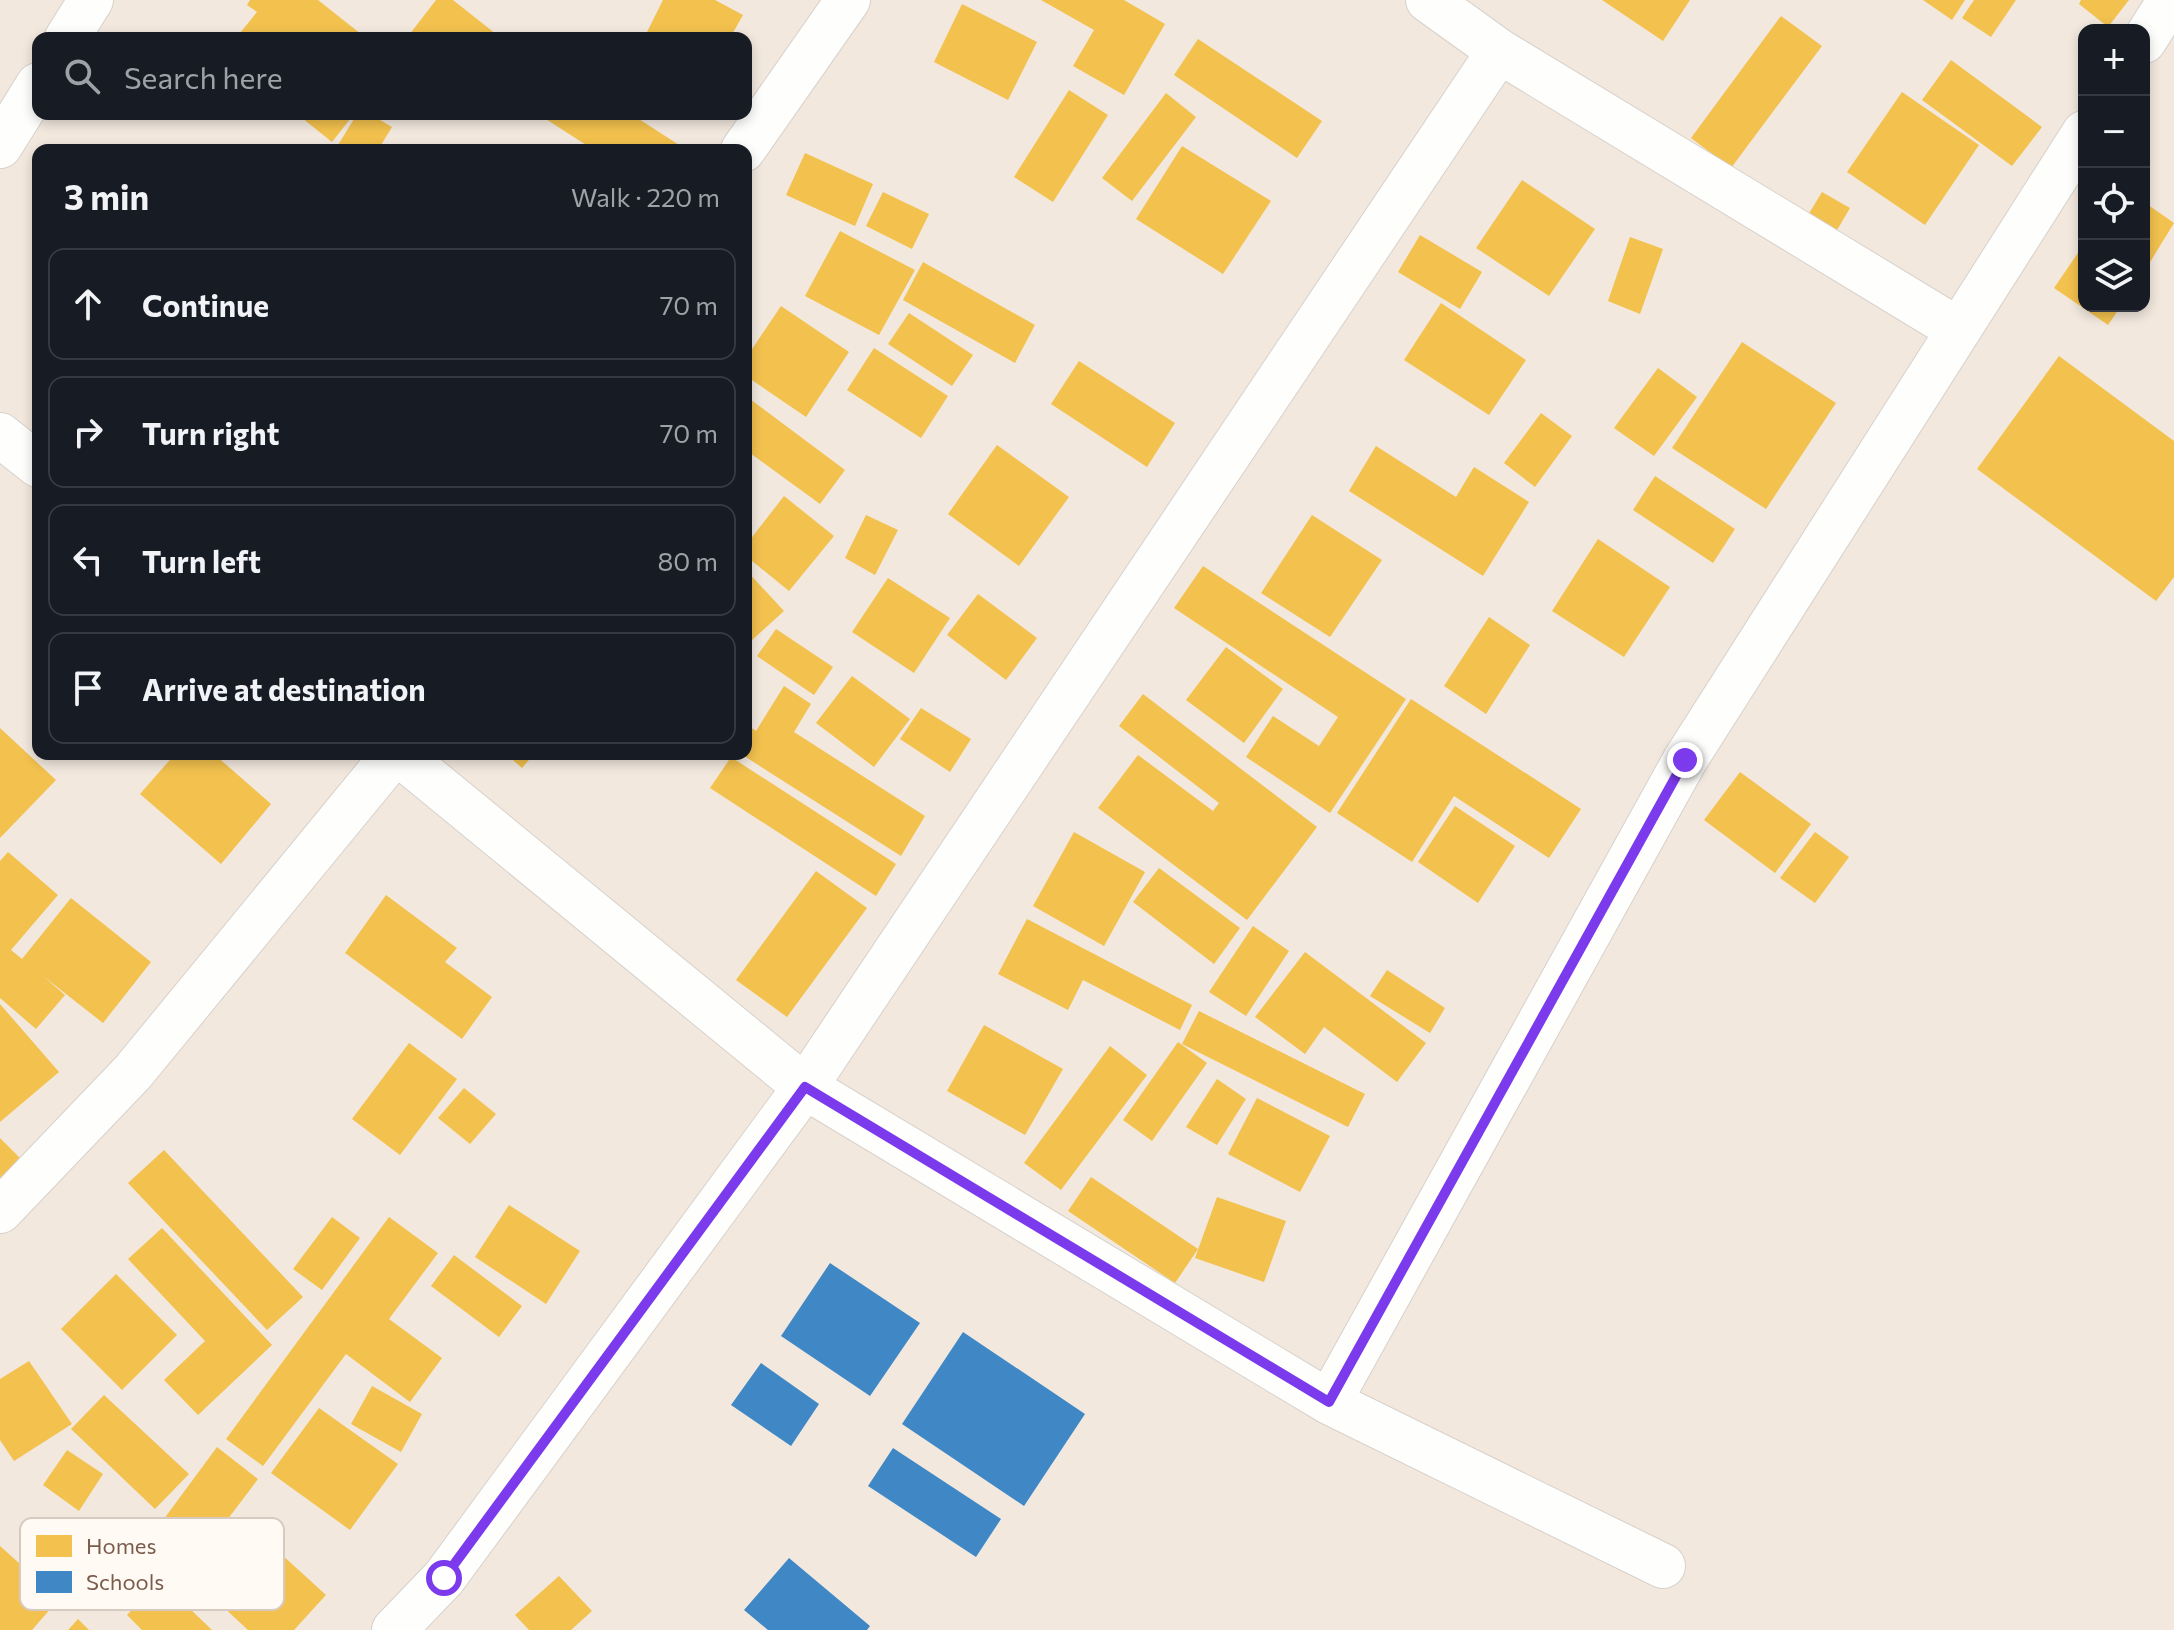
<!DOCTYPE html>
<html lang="en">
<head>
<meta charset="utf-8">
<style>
	:root { --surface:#171b24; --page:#20242c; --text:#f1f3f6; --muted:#9ea1a6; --line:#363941 }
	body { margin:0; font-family:Commissioner,sans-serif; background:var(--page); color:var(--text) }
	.controls { position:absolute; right:24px; top:24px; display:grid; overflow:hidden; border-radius:16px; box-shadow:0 4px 12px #0003 }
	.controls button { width:72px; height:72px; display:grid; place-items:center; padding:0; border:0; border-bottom:2px solid var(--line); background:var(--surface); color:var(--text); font:40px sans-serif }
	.stop { position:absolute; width:24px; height:24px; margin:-18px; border:6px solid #7c3aed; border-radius:50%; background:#fff }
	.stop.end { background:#7c3aed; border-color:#fff; box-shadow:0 2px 8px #0008 }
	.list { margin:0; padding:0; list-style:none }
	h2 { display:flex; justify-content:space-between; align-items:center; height:104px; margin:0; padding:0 32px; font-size:34px }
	h2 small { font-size:26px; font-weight:400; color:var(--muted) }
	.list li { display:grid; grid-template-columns:52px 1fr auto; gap:24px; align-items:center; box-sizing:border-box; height:112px; margin:0 16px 16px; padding:0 16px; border:2px solid var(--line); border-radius:16px }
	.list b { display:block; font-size:30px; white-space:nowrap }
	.list em { font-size:26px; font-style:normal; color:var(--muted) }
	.icon { flex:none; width:44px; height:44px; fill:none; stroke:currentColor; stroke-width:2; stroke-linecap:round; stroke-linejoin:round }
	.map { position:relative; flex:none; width:2174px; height:1630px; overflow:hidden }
	.search { position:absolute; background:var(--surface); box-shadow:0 4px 12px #0003; left:32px; top:32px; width:720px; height:88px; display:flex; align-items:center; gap:20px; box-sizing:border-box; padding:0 28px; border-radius:16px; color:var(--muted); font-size:30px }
	.panel { position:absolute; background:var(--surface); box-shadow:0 4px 12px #0003; left:32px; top:144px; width:720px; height:616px; border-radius:16px }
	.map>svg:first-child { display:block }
</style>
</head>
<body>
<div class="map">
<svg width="2174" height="1630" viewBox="0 0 2174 1630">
	<rect width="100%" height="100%" fill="#f9f5f0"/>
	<path fill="#f2e8de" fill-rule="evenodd" d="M0,0H2174V1630H0ZM2084,30H2144V306H2084ZM38,38H746V114H38ZM38,150H746V754H38Z"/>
	<path fill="#f2c14e" d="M250,0H318L366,38H236L257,12L247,5Z
		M436,0H453L501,38H413L409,35Z
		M663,0H715L743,15L730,38H644Z
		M1041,0H1124L1165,24L1124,95L1073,66L1094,30Z
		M1602,0H1690L1663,41Z
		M1923,0H1965L1952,20Z
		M1974,0H2016L1991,37L1962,18Z
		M2081,0H2129L2108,27L2079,4Z
		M962,4L1037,42L1008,100L934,62Z
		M1781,16L1822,46L1731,168L1691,138Z
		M1198,39L1322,121L1297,158L1174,75Z
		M1951,60L2042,127L2012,166L1922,100Z
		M1069,90L1108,115L1053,202L1014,177Z
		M1902,92L1979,145L1925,225L1847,172Z
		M1166,93L1196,117L1132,201L1102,178Z
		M297,114H354L332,142Z
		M357,114H370L392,127L378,150H335Z
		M538,114H631L687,150H594Z
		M1182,146L1271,201L1223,274L1136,219Z
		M805,153L873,184L855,226L786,195Z
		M1522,180L1595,229L1549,296L1476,248Z
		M883,192L929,214L912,249L866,226Z
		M1822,192L1850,208L1830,242L1802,225Z
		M2144,202L2174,223L2144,272Z
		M840,231L915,270L879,335L805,296Z
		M1420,235L1482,272L1460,309L1398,272Z
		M1630,237L1663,249L1640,314L1608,301Z
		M2084,244V306H2121L2108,325L2054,288Z
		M923,262L1035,325L1015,363L903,300Z
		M1441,303L1526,360L1489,415L1404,360Z
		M781,306L849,352L806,417L746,376V358Z
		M909,313L973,355L952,386L888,344Z
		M1742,342L1836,403L1766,509L1672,448Z
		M874,348L948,396L921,438L847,390Z
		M2059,356L2174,441V577L2156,601L1977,469Z
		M1079,361L1175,423L1147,467L1051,404Z
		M1658,368L1697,397L1654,456L1614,428Z
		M746,396L845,470L820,504L746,450Z
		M1541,413L1572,436L1535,487L1504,463Z
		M997,445L1069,497L1019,566L948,514Z
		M1376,446L1456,497L1474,467L1529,502L1483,576L1349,491Z
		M1655,476L1735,529L1713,563L1633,510Z
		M784,496L834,536L789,591L746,556V545Z
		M866,515L898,530L875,575L845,558Z
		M1312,515L1382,560L1330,637L1261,593Z
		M1598,539L1670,587L1624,657L1552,611Z
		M1203,566L1406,699L1330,813L1246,757L1273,716L1319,746L1338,717L1174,608Z
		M746,570L784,611L751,641L746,636Z
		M888,578L950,618L914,673L852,632Z
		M978,594L1037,638L1006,680L947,635Z
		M1489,617L1530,645L1486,714L1444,686Z
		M776,629L833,667L814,695L757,656Z
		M1226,647L1283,689L1244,743L1186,700Z
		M852,676L910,719L874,767L816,723Z
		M784,686L811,704L794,732L925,816L901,856L741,754H746V724L756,731Z
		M1143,694L1317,827L1247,920L1098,808L1138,755L1213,811L1219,803L1119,726Z
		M1411,699L1581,809L1549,858L1454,796L1412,862L1337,813Z
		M921,708L971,739L950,772L900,739Z
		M0,728L56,780L0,838Z
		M175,754H214L271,804L221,864L140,794Z
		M506,754H534L522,768Z
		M731,757L896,864L876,896L710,788Z
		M1740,772L1811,824L1775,873L1704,820Z
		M1455,806L1515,846L1478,903L1418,862Z
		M1074,832L1145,872L1104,946L1033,906Z
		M1815,832L1849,857L1815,903L1780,878Z
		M8,852L58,895L11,950L22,959L71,898L151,962L103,1023L43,976L65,995L36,1029L0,998V861Z
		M1159,868L1240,928L1214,964L1133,902Z
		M816,871L867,908L787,1017L736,980Z
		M386,895L457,948L445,962L492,997L462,1039L345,953Z
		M1027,919L1192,1005L1180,1030L1083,980L1068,1010L998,974Z
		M1253,926L1289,951L1246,1016L1209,992Z
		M1305,952L1426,1043L1397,1082L1324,1027L1305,1054L1255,1017Z
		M1387,970L1445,1008L1430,1033L1370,996Z
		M0,1004L59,1072L0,1122Z
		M1199,1011L1365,1094L1348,1127L1182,1044Z
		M984,1025L1063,1069L1025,1135L947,1091Z
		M1178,1042L1207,1063L1152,1141L1123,1120Z
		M409,1043L457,1079L400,1155L352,1119Z
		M1110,1046L1147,1075L1061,1190L1024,1163Z
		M1217,1079L1246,1099L1217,1145L1186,1127Z
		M464,1088L496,1114L470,1144L438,1118Z
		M1257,1098L1330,1136L1300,1192L1228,1154Z
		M0,1138L22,1160L0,1182Z
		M164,1150L303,1297L267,1330L128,1183Z
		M1091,1177L1198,1249L1175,1283L1068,1211Z
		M1217,1197L1286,1221L1264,1282L1195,1258Z
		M509,1205L580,1251L546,1304L475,1257Z
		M332,1217L360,1238L322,1290L293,1269Z
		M389,1217L438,1253L389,1319L442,1358L410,1402L346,1354L263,1466L226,1439Z
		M162,1228L272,1345L198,1415L164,1380L205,1341L128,1259Z
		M454,1255L522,1306L499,1337L431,1286Z
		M116,1274L177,1335L122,1390L61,1329Z
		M29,1361L72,1424L14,1461L0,1440V1379Z
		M372,1386L422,1414L401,1452L351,1424Z
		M104,1395L189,1474L155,1509L71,1429Z
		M319,1408L398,1464L350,1530L271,1473Z
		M217,1447L258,1479L188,1572L147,1542Z
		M67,1450L103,1474L79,1511L43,1485Z
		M246,1522L326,1595L294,1630H248L193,1579Z
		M0,1546L59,1599L32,1630H0Z
		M559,1576L592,1611L571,1630H529L515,1615Z
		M160,1580L212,1630H142L127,1615Z
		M78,1619L89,1630H68Z"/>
	<path fill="#3f88c5" d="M830,1263L920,1323L870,1396L781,1336Z
		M963,1332L1085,1414L1024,1506L902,1424Z
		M761,1363L819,1404L791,1446L731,1405Z
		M893,1448L1001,1519L976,1557L868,1486Z
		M789,1558L870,1626L867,1630H768L744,1610Z"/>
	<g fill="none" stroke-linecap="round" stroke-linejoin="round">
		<defs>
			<path id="minor" d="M1428,0L1499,51L1957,329
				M2144,41L2170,0
				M743,150L848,0
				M0,435L38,465
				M399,754L805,1087L1329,1402L1663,1566
				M0,1211L133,1072L394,754
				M1329,1402L1685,760L2084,133
				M394,1630L444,1578L805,1087L1499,51"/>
			<path id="tertiary" d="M67,38L91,0
				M0,146L38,85"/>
		</defs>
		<use href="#minor" stroke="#d7d1cb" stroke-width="46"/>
		<use href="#tertiary" stroke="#d7d1cb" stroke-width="46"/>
		<use href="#minor" stroke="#fefefd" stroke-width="44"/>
		<use href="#tertiary" stroke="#fefefd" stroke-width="44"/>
	</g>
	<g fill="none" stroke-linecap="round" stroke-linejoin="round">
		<path stroke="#7c3aed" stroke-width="10" d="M444,1578L805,1087L1329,1402L1685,760"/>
	</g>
	<rect x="20" y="1518" width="264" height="92" rx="12" fill="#fffaf3" stroke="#d7cbc1" stroke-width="2"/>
	<rect x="36" y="1535" width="36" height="22" fill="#f2c14e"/>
	<rect x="36" y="1571" width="36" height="22" fill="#3f88c5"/>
	<g font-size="22" fill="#7a5c4d">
		<text x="86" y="1554">Homes</text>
		<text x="86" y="1590">Schools</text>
	</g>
</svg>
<div class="controls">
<button>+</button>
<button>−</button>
<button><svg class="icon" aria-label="locate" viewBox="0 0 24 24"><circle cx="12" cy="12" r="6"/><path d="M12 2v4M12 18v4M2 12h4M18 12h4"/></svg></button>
<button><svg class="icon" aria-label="layers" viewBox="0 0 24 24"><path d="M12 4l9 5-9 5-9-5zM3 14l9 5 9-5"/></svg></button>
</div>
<div class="stop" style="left:444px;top:1578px"></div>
<div class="stop end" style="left:1685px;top:760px"></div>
<div class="search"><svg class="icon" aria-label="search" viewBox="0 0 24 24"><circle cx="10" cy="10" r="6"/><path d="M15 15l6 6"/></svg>Search here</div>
<section class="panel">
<h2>3 min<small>Walk · 220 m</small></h2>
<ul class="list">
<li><svg class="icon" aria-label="ahead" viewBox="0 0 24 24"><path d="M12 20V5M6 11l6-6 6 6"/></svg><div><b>Continue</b></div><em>70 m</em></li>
<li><svg class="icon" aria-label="right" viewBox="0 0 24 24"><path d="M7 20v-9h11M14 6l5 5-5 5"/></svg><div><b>Turn right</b></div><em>70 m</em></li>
<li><svg class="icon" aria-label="left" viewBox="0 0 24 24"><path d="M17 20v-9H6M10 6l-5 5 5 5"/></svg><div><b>Turn left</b></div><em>80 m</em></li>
<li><svg class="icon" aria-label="arrive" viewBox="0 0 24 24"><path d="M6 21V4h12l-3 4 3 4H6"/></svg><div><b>Arrive at destination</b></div></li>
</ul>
</section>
</div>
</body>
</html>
